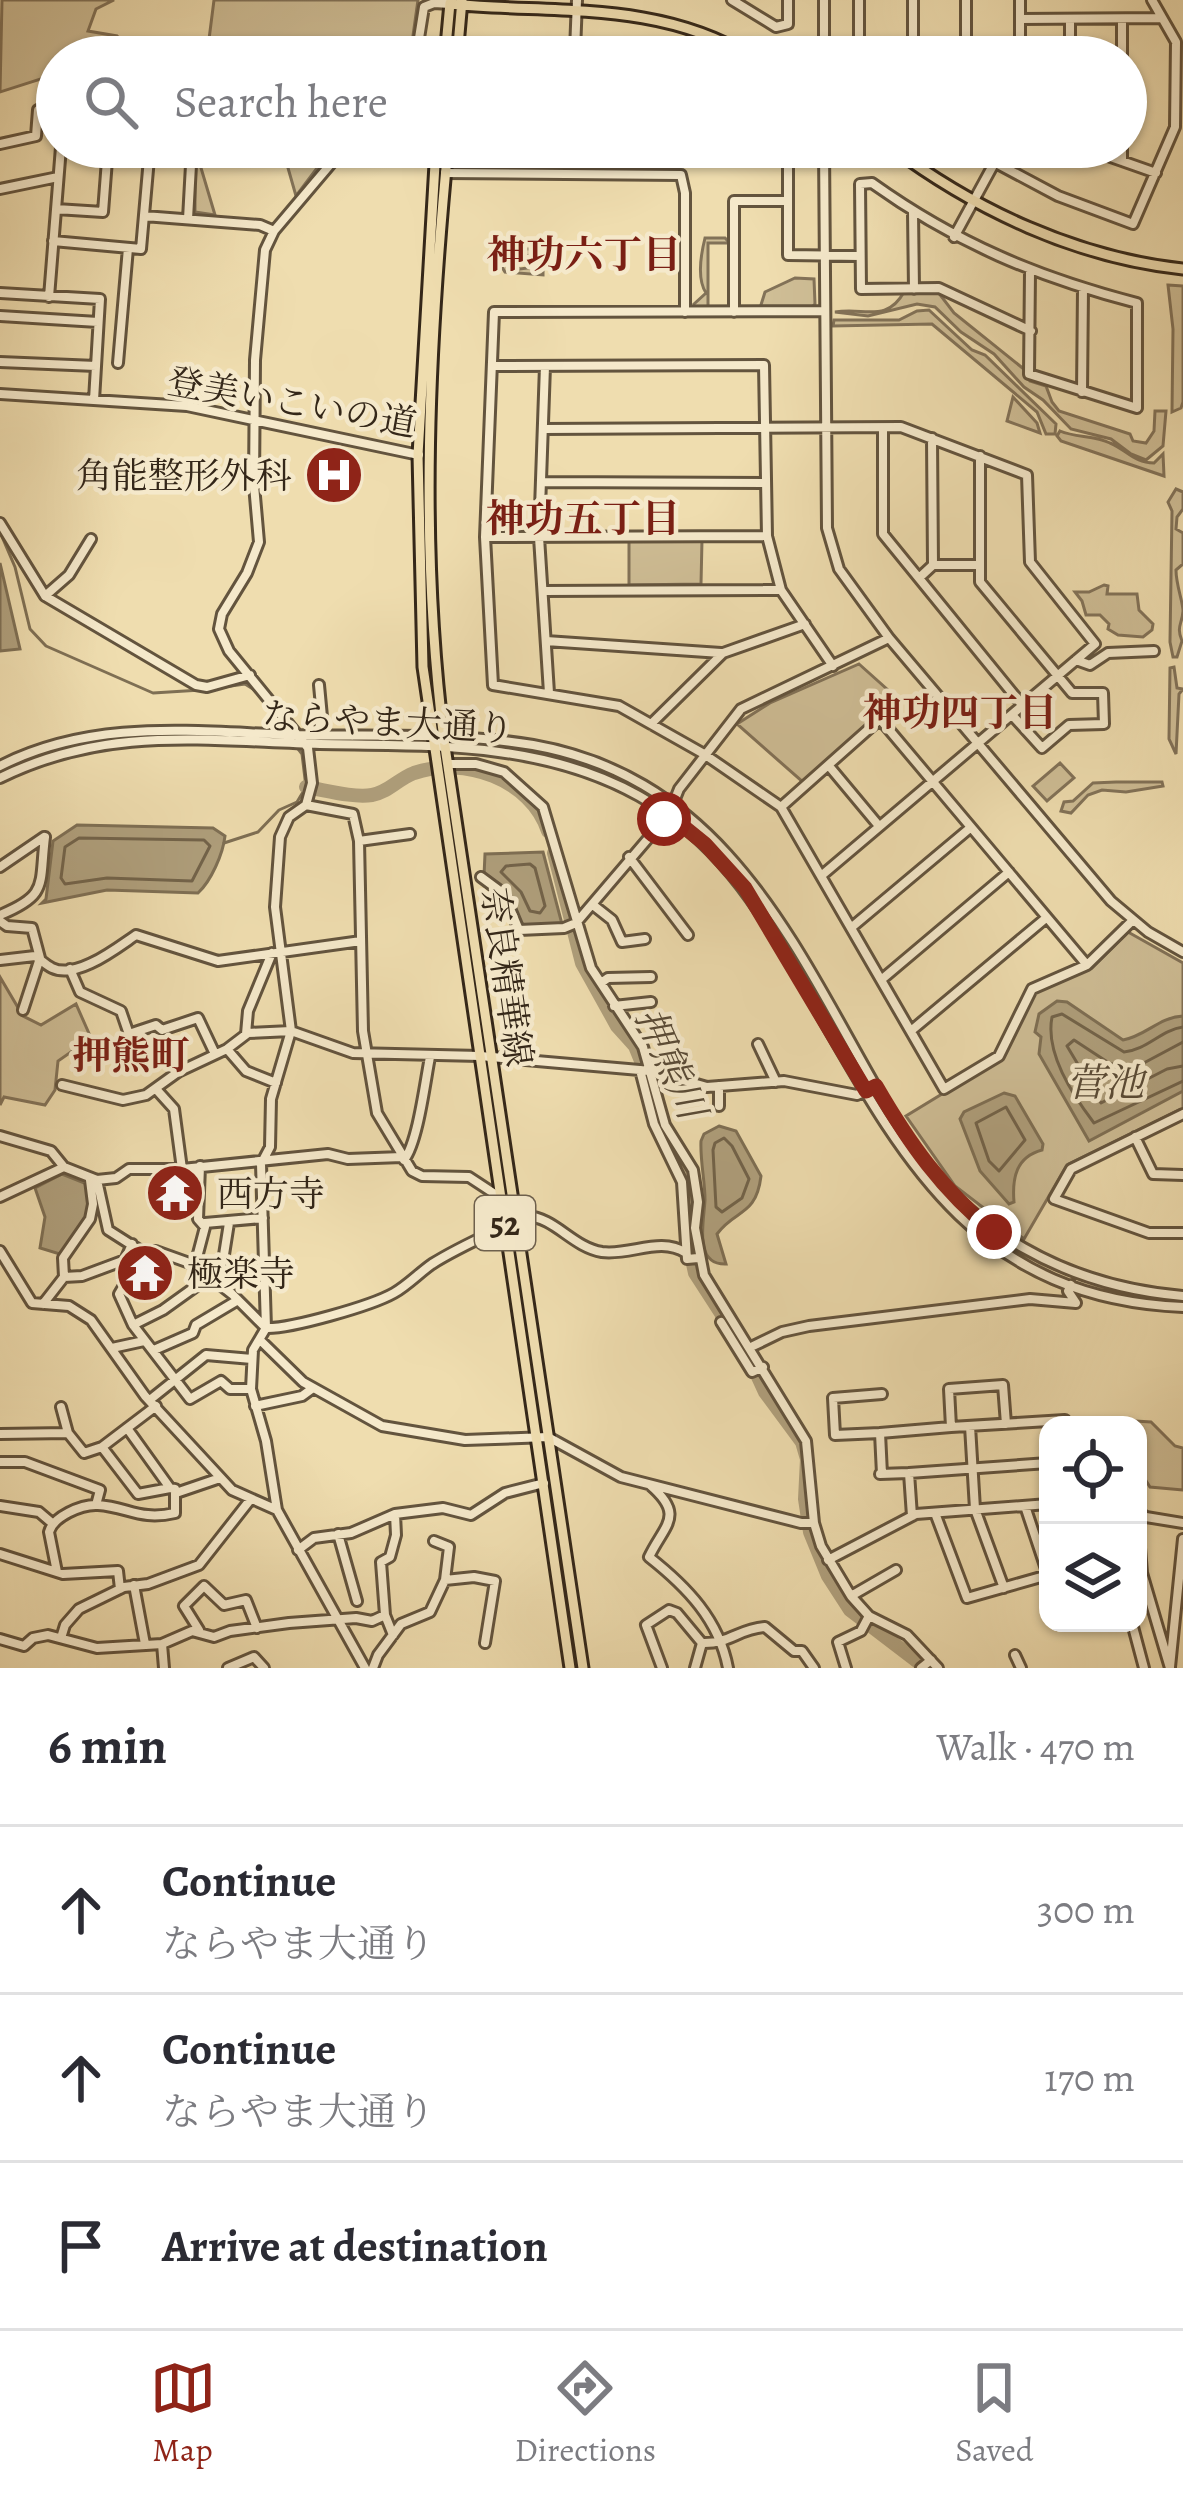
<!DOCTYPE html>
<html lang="en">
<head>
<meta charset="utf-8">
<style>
	:root { --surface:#fff; --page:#f7f7f7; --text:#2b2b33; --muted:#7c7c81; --line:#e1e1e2; --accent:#8f2418 }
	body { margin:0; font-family:Alegreya,"Noto Serif JP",serif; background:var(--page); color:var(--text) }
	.controls { position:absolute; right:36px; bottom:36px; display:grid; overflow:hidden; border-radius:24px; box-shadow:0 3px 9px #0004 }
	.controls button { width:108px; height:108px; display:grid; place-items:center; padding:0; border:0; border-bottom:3px solid var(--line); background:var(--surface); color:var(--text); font:60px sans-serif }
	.stop { position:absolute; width:36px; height:36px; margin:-27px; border:9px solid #8f2418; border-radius:50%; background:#fff }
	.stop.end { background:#8f2418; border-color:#fff; box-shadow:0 3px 12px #0008 }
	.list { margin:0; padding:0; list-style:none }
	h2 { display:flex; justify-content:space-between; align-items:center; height:156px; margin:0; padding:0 48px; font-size:51px }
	h2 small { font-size:39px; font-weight:400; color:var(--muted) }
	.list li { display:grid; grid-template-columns:78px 1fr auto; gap:36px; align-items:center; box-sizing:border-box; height:168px; padding:0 48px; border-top:3px solid var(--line) }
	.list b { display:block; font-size:45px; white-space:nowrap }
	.list p { margin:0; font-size:39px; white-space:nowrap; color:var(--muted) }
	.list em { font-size:39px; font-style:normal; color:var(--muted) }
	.icon { flex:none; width:66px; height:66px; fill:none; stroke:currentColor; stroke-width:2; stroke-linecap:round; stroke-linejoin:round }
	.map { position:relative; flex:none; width:1183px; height:1668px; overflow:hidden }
	.search { position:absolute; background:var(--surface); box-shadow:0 3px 9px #0004; left:36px; right:36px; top:36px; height:132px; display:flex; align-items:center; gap:30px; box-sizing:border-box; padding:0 42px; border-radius:66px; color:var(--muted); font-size:45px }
	.sheet { height:660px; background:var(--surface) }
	nav { display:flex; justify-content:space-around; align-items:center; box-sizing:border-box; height:168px; border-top:3px solid var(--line); background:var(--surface); font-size:33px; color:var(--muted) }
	nav a { display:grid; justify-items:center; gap:6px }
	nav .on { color:var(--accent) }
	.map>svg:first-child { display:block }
</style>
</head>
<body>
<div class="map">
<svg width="1183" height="1668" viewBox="0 0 1183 1668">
	<rect width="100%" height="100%" fill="#efddaf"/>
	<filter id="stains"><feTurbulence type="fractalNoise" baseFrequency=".00167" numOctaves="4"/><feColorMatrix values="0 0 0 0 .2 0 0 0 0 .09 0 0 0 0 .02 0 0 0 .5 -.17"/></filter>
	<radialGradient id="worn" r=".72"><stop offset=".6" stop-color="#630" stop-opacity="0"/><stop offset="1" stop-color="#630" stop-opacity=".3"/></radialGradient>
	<path fill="#cfbe96" stroke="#827258" stroke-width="3" d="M114,0L96,9L88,31L117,36L126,48L109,57H57V67L44,78L0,92L2,0Z
		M214,0H418L410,57H211L207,55Z
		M466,39L487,40L490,52L631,57H464Z
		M195,147H204L201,168L215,215L195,212Z
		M282,147H333L296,196Z
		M520,147H636V168L519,169Z
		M705,238H725L730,243H708V308H696L694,304L706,293C697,279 701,254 705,238Z
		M497,249H543V255L538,253L518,258L514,265L520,269L543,266V275L505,272L494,254Z
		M795,278L814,279L815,304L811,308H760L765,292Z
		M1168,285L1183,286V402L1181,408L1172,412L1173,329Z
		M904,292H938L954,313L1025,370L1030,381L1046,386L1052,402L1059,411L1130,434L1133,441L1146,443L1154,431L1155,411H1166L1163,446L1146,460L1131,454L1111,439L1071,429L1043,400L1024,387L994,354L961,332L935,307L917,304L868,316L835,312C864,307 887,323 904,292Z
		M929,310L972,350L985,355L1056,424L1055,434H1046L1037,412L932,324L833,326L834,320H899L917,311Z
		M1013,397L1037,423L1040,433L1007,421Z
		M1060,431C1076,438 1094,435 1110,443C1127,450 1134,463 1154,463L1163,454L1164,476L1061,441L1057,436Z
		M1176,489L1183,492V509L1177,517L1176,529L1183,533V564L1176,570C1176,585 1183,602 1183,611C1182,625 1176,626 1182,641L1177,657H1173L1170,642L1172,511L1168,502Z
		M629,540H702L701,584L629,585Z
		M1104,585L1108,586L1107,594H1137L1139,610L1153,624L1152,630L1143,637L1118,635L1108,629L1109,624L1100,615H1086L1082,601L1075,592H1089Z
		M859,664L898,699L804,783L737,724L770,703Z
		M1174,667L1177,688L1183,689L1179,694L1176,754L1169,739L1170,668Z
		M1060,763L1074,778L1047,801L1033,786Z
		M1116,782H1162L1163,786L1126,792L1102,790L1088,795L1071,813L1061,811L1064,802L1073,801L1093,783Z
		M1128,932L1183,963V1108L1067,1165L1024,1239L955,1186L906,1116L1001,1058L1035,992L1092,968Z
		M0,977L23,1016L41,1025L76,1004L91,1038L58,1061L55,1090L45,1105L4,1097L0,1105Z
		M1135,1421L1151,1422L1175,1446L1183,1448V1490L1150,1487L1138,1468Z"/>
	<path fill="#af9f7c" stroke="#7e6f54" stroke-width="3" d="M0,563L20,649L0,651Z
		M77,825L213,828L225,836C223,854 211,881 198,893L107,890L42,903L46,899L53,841Z
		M543,852L562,924L522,926L512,899L484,876L485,854Z
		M1057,1001L1067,1002L1123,1040C1146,1036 1159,1017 1183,1016V1091L1089,1141L1039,1054L1041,1037L1035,1032L1039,1014Z
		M1004,1093L1015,1096L1043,1144L1042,1150C1016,1157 1012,1178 1014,1202L1009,1204L980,1171L960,1119L964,1112Z
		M719,1126L736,1131L761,1176C756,1217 735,1209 717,1234L726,1264C693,1265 704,1222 705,1200C705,1180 700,1161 701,1141L704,1134Z
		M62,1174L87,1184C96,1216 82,1230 63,1255L40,1248L45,1217L35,1188Z"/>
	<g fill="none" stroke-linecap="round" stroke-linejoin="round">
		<path stroke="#72634a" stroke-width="3" d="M79,838L204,840L210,846L192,881L107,878L65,884L61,878L65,847Z
			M530,864L535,868L545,906L540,913L530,911L521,892L501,872L506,866Z
			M1183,1027C1161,1030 1147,1050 1124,1052L1062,1014L1052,1017C1045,1053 1072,1094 1094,1123L1183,1081
			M1183,1042L1140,1065L1123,1067L1109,1063L1074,1040L1067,1046L1101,1103L1167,1069L1183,1066
			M1006,1107L1025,1140L999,1171L989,1161L976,1123Z
			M724,1138L732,1146L749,1179L742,1198L722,1212L716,1207L713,1150L715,1143Z"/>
		<path stroke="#7e6f54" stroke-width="3" d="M0,532L15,567L30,629L46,646L153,693L201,690
			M217,688L245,684L259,693
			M264,700L286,732
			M224,843L258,832L279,810L297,802L306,787L302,754L295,745"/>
		<path stroke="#af9f7c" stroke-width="14" d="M306,787C325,790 353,798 372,795C389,792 398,779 414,773C464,756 531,779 548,831
			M554,853L582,963L617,1026L635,1046L646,1073L657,1123L689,1173L688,1241L695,1273L748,1355L765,1392L802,1442L807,1459L805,1499L810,1532L828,1576L850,1610L926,1668"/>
		<defs>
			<path id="minor" d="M577,0L575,51L649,57
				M732,0L776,27L788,24V0
				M913,0V47L922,57
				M1020,0V57
				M1020,19L1162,18
				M1070,19V57
				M1122,19V57
				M493,47L575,51
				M416,57L424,7L434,3L450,4
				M824,57V0
				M859,57V0
				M966,57V0
				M0,144L36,136L38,110L57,100
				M345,147L274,231L265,250L255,360L254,485L259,542L247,573L222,614L219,629L229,651L308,748L312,783L306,805L289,817L280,837L275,907L291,1031L271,1099L270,1147L261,1164L266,1328L253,1350L251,1389L266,1441L277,1510L365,1668
				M788,147V255L860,256
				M966,147L1058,196L1133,224L1175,127L1176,42L1152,0
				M1082,147L1156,173
				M1122,147V161
				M445,173L681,175L685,193V312
				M0,189L58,177
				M56,209L103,212L108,147
				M913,212L914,289
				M144,216L260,225L274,231
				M188,219L192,147
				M954,237L1003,147
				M53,241L141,249L150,147
				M1030,272L1029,374L1137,408V303C1037,277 956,243 872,183L860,184L861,289L939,288L1031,331
				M0,293L100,299L94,400
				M49,297L61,147
				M824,311L494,312L485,537L493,685L619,706L704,754L781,807L944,1089L999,1056L1032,989L1087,965L1132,921
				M734,312V201H788
				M0,316L98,322
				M0,362L96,366
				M118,363L128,248
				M492,366L764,365L767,536L781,590L833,666
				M545,366L539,537L549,693
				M1082,392L1083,289
				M0,394L187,406L419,455
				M883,428V534L1023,706
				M543,429L901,427L1027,475L1030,562L1095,644L821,876
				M980,456V582L1072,693H1103L1104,724L1069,725L1042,748L1013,716
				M541,482L765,483
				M0,523L45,596L196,685L207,687L250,675
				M485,537L767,536
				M933,565H980
				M919,578L933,565L932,438
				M543,591L781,590
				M45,596L69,575L91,539
				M889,638L1111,901L1148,932L1183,952
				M546,641L721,653
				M1076,660L1090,665L1108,653L1154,651
				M651,724L723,653L805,624
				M317,735L322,717L319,685
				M449,764H476L504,772L543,807L591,968L643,1047L665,1125L693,1170L698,1202L695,1228L704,1275L806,1441L814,1523L821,1546L851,1596L869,1616L907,1635L938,1668
				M0,766C94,718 195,732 296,735C374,737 456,732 533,745C742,782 805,975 903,1133C968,1232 1066,1286 1183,1296
				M829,766L879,826
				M0,778C107,725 206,741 320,744C429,746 541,741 639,796C714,838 758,904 799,977C895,1143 964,1298 1183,1307
				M306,805L353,814L359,841L410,834
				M781,807L880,719L1087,965
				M359,841L363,1031L377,1113L412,1171L422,1176L469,1177L501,1198
				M629,857L688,935
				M0,867L44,837
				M481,877L504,894L519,930L564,928L576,923L669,814L679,789L741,709L889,638L839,569L827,528L824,147
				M593,905L612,920L622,942L645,939
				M0,915C49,895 39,885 45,837
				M0,921L7,926L32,928L40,958L23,1010
				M852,927L970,828
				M0,960L35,956C41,960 46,965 52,968C77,980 118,947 136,935L218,961L361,941
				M70,969L80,992L121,1011L134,1049L157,1054L178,1072L227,1049L248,1033L291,1031L353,1053L480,1056L651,1071L707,1087L784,1081L857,1095L868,1090
				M881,980L1009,872
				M601,983L608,978L651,977
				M614,1006L651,1002
				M912,1030L1046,918
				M129,1034L156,1025L162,1030L198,1018L215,1054
				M246,1034L248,1011L272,953
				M758,1044L776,1082
				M227,1049L246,1071L276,1083
				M640,1070L654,1124L682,1182L687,1259L698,1258
				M62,1085L123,1100L146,1095L178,1072
				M719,1086V1106
				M1183,1114L1071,1169L1054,1199L1149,1233H1183
				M0,1136L51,1151L64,1167
				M1135,1137L1153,1174L1183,1175
				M404,1160C418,1142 425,1082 430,1057
				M182,1169L328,1154L348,1159L402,1157
				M97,1180L116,1178L129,1169H182L174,1109L156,1089
				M0,1197L64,1167L97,1180L108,1230L141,1251H156L195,1265L232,1294L266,1328C290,1329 371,1306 394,1293C408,1285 419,1273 432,1264C462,1245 495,1232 526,1216C555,1217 572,1247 602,1252C631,1256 660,1236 686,1253
				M205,1223L263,1218
				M0,1251L32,1303L69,1306L91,1320L145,1396L232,1490L277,1510
				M125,1260L129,1277L119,1294L133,1325
				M195,1265L205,1227L198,1219L200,1166
				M64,1277L82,1276L125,1260L132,1244
				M209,1277L163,1310L133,1325L190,1399L221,1381L230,1389H251
				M211,1279L223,1261L229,1223
				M43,1304L64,1277L63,1258L90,1219L93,1204L90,1180
				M721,1322L752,1372L763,1367
				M261,1341L303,1382L382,1426L465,1440L548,1437L621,1477L801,1523H814
				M751,1347L782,1332L809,1326L1030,1299L1076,1303L1068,1291L1071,1285
				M112,1348L144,1341
				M154,1350L193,1333L196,1325L238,1300
				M151,1399L206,1355L252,1359
				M255,1406L302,1396L313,1388
				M61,1407L68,1433L84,1453L102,1447L156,1406
				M1006,1424L1003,1385L949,1389L951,1427L1065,1420V1425
				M970,1426L975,1509L1004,1588
				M880,1433L835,1435L833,1398L882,1394
				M0,1434L68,1433
				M102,1447L138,1494L170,1488
				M0,1462H25L100,1490L96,1505
				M880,1474L909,1473
				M882,1474L880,1433L951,1427
				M650,1485C686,1516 664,1525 649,1557C687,1587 719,1620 728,1668
				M176,1493L220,1478
				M0,1506L39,1512L52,1523
				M1138,1512L1146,1517L1183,1523
				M935,1513L967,1598L1048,1575L1025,1506
				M912,1516L909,1473L1048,1463
				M1138,1523L1142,1573L1170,1668
				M338,1534L357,1601
				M434,1541L449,1547L445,1580
				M298,1550L314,1538L351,1533L395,1514L443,1508L471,1515L505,1493L544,1483
				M0,1554L63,1574L118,1571L120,1589
				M828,1560L916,1514L1048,1504
				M57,1572L49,1532C53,1517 81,1504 98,1505C128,1507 140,1521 175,1513V1489L170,1488L127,1428
				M134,1585L145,1644
				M851,1596L896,1570
				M1132,1623L1144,1668
				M199,1630L184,1606L204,1586L224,1605L246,1600L257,1628
				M393,1635L385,1615L381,1562L390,1557L396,1535L395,1514
				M61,1638L65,1625L79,1609L124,1587L148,1584L199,1565L250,1500
				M0,1639L24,1646L33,1638L48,1635L97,1648L162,1644L192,1631L214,1637L230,1631L289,1623L356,1618L372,1621L385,1615
				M162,1644L164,1668
				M1015,1655L1021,1668
				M1170,1667L1183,1539
				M228,1668L254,1657L264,1668
				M373,1668L378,1655L401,1624L430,1612L445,1580L474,1577L495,1581L485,1643
				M662,1668L646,1625L669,1610L677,1613L702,1643C730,1644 738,1629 765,1627L794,1651H802L814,1668
				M695,1668L702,1643
				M846,1668L838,1642L861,1631L869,1616
				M921,1668L931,1660"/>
			<path id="major" d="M450,4C555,14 658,0 751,57
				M445,57L450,3
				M457,57L462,0
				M436,147L418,455L423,667L570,1668
				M448,147C429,344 419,543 444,740L583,1668
				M891,147C975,210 1077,258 1183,269"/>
		</defs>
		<use href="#minor" stroke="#63543e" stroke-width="14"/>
		<use href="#major" stroke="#342719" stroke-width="15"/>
		<use href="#minor" stroke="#f5e9cb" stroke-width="8"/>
		<use href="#major" stroke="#efddaf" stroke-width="9"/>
	</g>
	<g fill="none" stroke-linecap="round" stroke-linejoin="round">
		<path stroke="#8f2418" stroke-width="15" d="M664,819L668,814L705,844L745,888L866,1091L876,1086C909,1143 942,1190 994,1232"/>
	</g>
	<defs>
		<symbol id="hospital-disc" viewBox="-11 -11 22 22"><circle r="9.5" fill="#8f2418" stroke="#f5e9cb"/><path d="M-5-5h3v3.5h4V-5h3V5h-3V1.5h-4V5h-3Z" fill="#fff"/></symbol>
		<symbol id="temple-disc" viewBox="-11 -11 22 22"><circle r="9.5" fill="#8f2418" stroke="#f5e9cb"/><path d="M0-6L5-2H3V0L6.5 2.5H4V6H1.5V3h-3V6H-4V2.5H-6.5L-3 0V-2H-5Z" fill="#fff"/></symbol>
	</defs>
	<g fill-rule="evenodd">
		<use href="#hospital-disc" x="301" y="442" width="66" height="66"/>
		<use href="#temple-disc" x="142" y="1160" width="66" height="66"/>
		<use href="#temple-disc" x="112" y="1240" width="66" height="66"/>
	</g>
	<g text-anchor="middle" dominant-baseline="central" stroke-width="9" stroke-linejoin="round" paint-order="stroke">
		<rect fill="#f5e9cb" stroke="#6e614e" stroke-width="3" x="475" y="1196" width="60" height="54" rx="9"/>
		<g font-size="33" font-weight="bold" fill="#342719">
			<text x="505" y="1223">52</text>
		</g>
		<g font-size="36" fill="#342719" stroke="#f5e9cb">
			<text transform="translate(292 402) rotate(10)">登美いこいの道</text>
			<text transform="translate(388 722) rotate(3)">ならやま大通り</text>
			<text transform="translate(507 977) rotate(82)">奈良精華線</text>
		</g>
		<g font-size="36" fill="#342719" stroke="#f5e9cb" text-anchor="start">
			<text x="292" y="475" text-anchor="end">角能整形外科</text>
			<text x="217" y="1193">西方寺</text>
			<text x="187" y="1273">極楽寺</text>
		</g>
		<g font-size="39" font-weight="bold" fill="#7a1f14" stroke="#f5e9cb">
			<text x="584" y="254">神功六丁目</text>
			<text x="583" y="518">神功五丁目</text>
			<text x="960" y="712">神功四丁目</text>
			<text x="131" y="1055">押熊町</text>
		</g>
		<g font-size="39" font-style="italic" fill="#594b37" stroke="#f5e9cb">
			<text transform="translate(671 1063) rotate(66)">押熊川</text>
			<text x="1105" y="1082">菅池</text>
		</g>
	</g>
	<rect width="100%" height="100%" filter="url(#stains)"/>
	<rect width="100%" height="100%" fill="url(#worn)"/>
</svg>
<div class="controls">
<button><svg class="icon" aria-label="locate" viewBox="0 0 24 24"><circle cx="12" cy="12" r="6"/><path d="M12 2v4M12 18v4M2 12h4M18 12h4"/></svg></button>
<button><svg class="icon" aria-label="layers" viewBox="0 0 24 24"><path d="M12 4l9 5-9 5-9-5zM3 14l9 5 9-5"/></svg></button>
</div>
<div class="stop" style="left:664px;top:819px"></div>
<div class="stop end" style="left:994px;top:1232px"></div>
<div class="search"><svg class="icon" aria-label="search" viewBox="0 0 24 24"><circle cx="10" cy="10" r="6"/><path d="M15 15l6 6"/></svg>Search here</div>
</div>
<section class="sheet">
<h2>6 min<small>Walk · 470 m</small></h2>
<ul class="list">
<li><svg class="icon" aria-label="ahead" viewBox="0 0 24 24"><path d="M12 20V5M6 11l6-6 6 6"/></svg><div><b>Continue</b><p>ならやま大通り</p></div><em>300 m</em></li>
<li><svg class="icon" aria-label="ahead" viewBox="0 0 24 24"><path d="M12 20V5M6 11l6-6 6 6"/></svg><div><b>Continue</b><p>ならやま大通り</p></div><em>170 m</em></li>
<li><svg class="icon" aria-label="arrive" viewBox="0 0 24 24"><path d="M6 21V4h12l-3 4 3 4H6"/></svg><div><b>Arrive at destination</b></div></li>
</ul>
</section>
<nav>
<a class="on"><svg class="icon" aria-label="map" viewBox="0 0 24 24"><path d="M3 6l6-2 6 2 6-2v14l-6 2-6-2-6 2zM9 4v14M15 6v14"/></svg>Map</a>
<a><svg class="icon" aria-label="directions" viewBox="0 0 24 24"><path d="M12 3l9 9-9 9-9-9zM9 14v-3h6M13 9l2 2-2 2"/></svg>Directions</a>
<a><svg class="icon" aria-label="saved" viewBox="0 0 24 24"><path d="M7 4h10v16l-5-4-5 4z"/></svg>Saved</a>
</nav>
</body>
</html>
